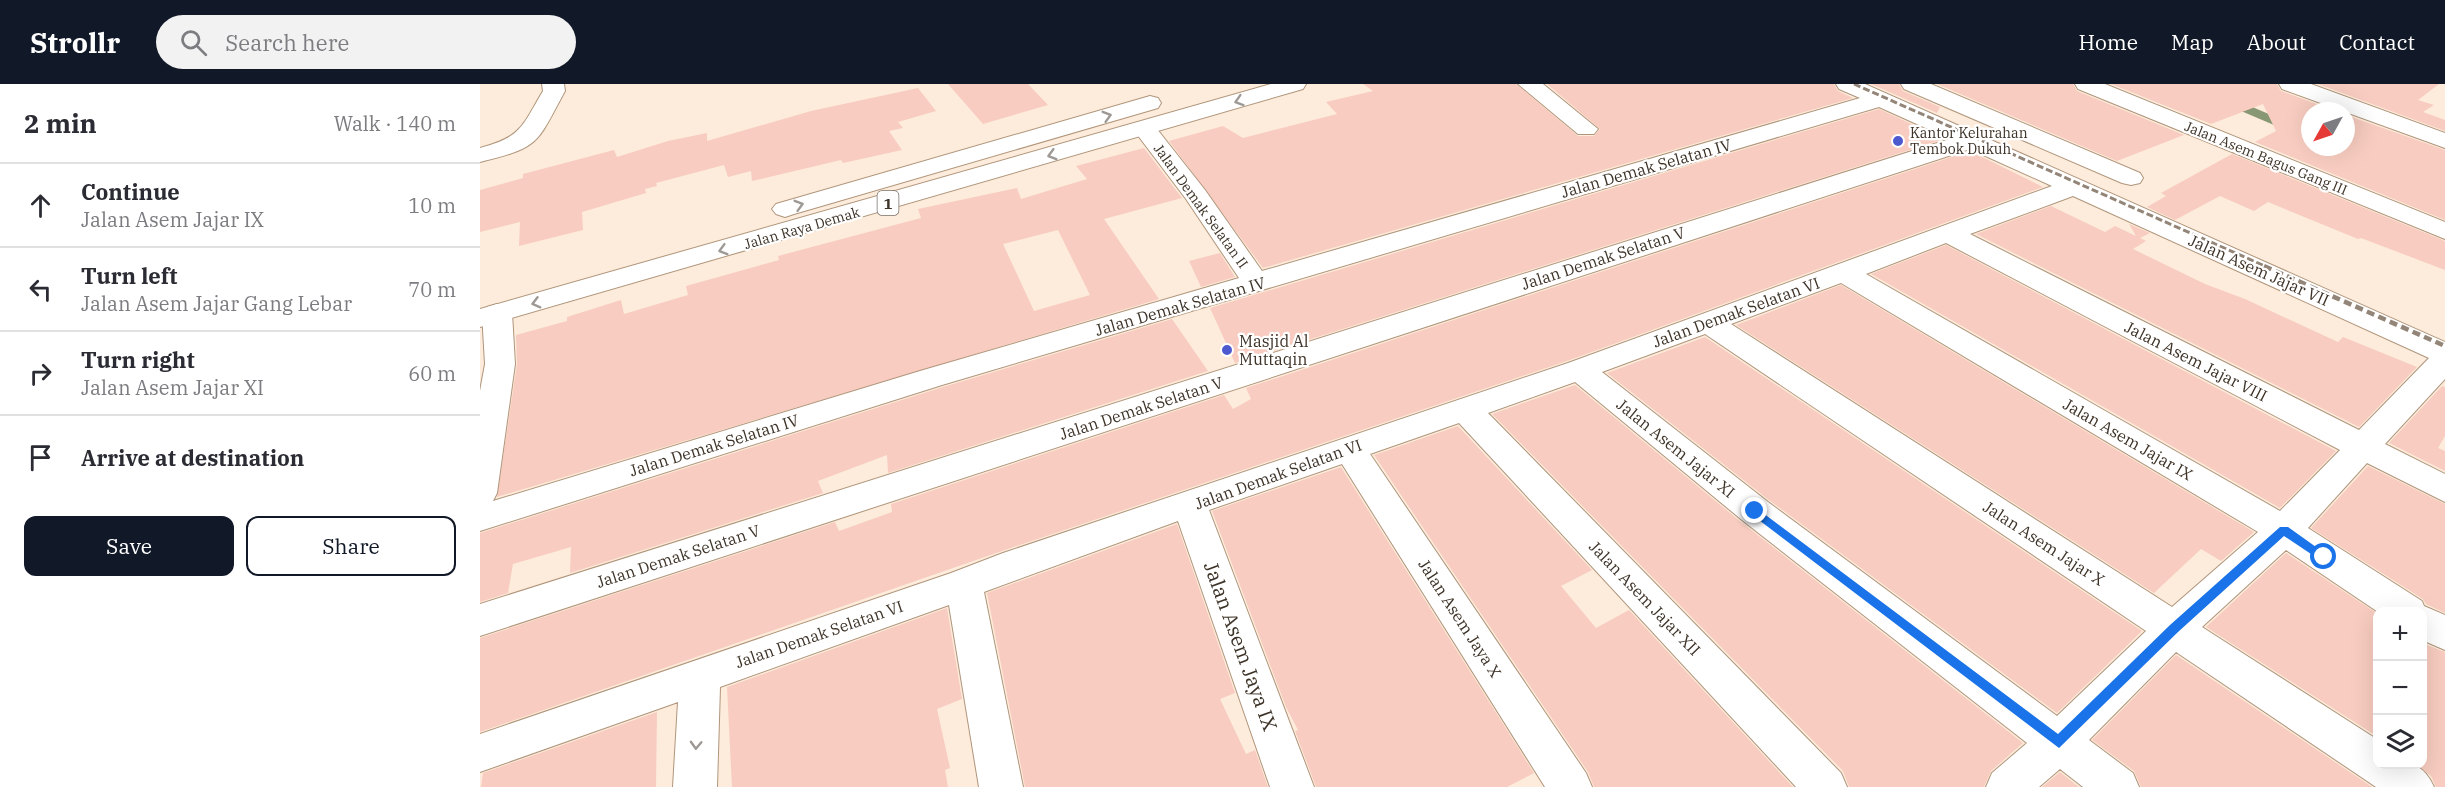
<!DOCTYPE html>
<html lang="en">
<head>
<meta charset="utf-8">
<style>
	:root { --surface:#fff; --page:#f2f2f3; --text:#2b2b33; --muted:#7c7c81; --line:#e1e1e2; --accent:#111827 }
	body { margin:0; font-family:"IBM Plex Serif",serif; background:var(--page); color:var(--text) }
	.controls { position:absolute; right:18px; bottom:18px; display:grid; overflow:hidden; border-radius:12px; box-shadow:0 6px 24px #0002 }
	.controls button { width:54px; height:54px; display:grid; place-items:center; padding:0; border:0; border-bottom:2px solid var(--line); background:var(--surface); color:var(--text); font:30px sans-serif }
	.compass { position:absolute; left:1821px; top:18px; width:54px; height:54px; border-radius:50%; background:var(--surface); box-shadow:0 6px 24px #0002; rotate:230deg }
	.stop { position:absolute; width:18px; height:18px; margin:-14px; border:4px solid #1a73e8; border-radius:50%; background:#fff }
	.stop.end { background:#1a73e8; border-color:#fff; box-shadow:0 2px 6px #0008 }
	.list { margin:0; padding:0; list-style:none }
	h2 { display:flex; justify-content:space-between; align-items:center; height:78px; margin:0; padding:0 24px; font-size:26px }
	h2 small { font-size:20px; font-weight:400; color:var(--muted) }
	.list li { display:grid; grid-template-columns:39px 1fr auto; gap:18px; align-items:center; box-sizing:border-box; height:84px; padding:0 24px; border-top:2px solid var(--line) }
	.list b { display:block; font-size:22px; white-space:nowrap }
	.list p { margin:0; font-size:20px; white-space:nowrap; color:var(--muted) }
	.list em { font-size:20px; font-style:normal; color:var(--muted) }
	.actions { display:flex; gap:12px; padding:18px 24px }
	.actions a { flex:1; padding:14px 0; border:2px solid var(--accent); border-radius:12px; text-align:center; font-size:21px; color:var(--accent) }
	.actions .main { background:var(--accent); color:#fff }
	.icon { flex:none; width:33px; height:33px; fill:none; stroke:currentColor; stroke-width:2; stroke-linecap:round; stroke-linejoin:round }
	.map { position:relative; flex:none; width:1965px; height:703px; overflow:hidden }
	header { display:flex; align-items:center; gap:36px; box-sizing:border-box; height:84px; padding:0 30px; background:var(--accent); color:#fff }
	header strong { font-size:28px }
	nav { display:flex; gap:33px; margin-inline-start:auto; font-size:21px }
	.search { width:420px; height:54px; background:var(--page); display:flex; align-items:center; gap:15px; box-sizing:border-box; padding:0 21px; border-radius:33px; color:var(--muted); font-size:22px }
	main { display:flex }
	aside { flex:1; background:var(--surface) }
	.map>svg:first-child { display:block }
</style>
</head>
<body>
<header>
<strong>Strollr</strong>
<div class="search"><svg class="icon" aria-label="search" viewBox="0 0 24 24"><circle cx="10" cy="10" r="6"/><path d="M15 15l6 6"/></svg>Search here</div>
<nav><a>Home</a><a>Map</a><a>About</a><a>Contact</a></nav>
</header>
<main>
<aside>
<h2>2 min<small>Walk · 140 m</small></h2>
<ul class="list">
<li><svg class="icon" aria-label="ahead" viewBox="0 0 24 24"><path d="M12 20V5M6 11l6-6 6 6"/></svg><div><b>Continue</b><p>Jalan Asem Jajar IX</p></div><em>10 m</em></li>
<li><svg class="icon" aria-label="left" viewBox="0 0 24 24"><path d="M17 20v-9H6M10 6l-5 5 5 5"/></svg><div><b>Turn left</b><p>Jalan Asem Jajar Gang Lebar</p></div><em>70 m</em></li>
<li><svg class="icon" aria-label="right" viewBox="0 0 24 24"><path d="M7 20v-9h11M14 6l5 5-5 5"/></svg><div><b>Turn right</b><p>Jalan Asem Jajar XI</p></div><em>60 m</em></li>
<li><svg class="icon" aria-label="arrive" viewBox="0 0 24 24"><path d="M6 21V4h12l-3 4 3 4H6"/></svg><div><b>Arrive at destination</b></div></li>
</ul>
<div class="actions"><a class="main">Save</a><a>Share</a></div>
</aside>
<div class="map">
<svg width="1965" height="703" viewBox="0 0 1965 703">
	<rect width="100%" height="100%" fill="#fdecdb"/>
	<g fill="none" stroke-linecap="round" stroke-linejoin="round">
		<path stroke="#889774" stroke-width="8" d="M1755,20L1830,52"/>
	</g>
	<path fill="#f8ccc0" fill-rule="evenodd" d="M468,0H548L568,21L503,40Z
		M883,0H1036L1098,52H1114L1120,45L1067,0H1354L1358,7L1373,14L783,184L689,57L743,42L763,54L857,30L846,18L893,7Z
		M1391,0H1419L1423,7L1460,23L1457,29Z
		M1457,0H1593L1597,7L1704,51L1637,77Z
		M1631,0H1797L1801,7L1856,27H1830V63H1866V31L1965,66V136L1775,58L1796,47L1783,20L1731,40Z
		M1838,0H1959L1938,16L1954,21L1943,28L1965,36V47Z
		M438,4L456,27L418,38L423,44L409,47L422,66L363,79L361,76L272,97L271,87L248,93L244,81L176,99L177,102L165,105L166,109L102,128L103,146L39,162L40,138L0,148V106L43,94V90L134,66L137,73L188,57L227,49V57L331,27Z
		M1399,25L1464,55L755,279L730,224Z
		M664,64L702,114L624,135L679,215L17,413L37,280L36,251L87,237V233L141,216L144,230L208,211L206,202L299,176L298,172L441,134L438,125L537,104L541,115L607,95L596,82ZM578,146L610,211L554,227L523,160Z
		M1490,67L1563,103L1087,277L522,467L0,648V554L355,438L359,447L412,428L411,420L744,311L753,325L771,315L766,304Z
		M1752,70L1965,157V186L1881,154L1878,155L1788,118L1774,127L1740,112L1695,136L1667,123L1686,112L1681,109Z
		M1571,122L1625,148L1635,142L1656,152L1649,140L1670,149L1660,154L1666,157L1653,165L1725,200L1765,215L1858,258L1863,253L1937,283L1879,343L1496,150Z
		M1466,161L1856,367L1800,424L1391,190Z
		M740,169L755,193L721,203L709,177Z
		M1361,201L1774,448L1741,477L1721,465L1674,509L1256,241Z
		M692,235L728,287L408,389L407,371L338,397L343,409L90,489L91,463L33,480L28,509L0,518V449L463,303Z
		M1225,253L1662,547L1577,629L1289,416L1127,289Z
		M1095,301L1261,438L1543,659L1511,687L1504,703H1369L1363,687L1012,330Z
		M1962,302L1965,303V352L1958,364L1965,367V387L1909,359Z
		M978,342L1112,486L1081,502L1116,544L1149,526L1313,703H1114L1108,688L894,371Z
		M1888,382L1965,420V529L1946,520L1943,515L1831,444Z
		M861,383L1054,689L1027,703H836L815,647L818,646L806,623L732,427Z
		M697,440L755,609L740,615L766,670L775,666L788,703H545L507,509Z
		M1806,469L1898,530V653L1726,543Z
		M467,524L482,615L457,625L470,684L465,686L468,703H252L247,603Z
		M1942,559L1965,568V703H1956L1951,692L1937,681H1942Z
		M1696,571L1892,703H1661L1654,687L1612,656Z
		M177,628L176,703H1L3,689Z
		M1580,688L1599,703H1562Z"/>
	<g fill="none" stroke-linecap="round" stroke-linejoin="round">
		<defs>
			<path id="street" d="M62,0H84L85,7C56,60 61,63 0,78V64C42,53 42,42 63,7Z
				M1038,0H1063L1118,45L1114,50H1098Z
				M1356,0H1385L1965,258V295L1905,360L1965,390V418L1887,379L1828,444L1942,517L1944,522L1965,531V566L1942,556V528H1898L1806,466L1722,543L1898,656V680C1925,680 1941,674 1954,703H1896L1696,568L1609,656L1653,689L1659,703H1603L1580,685L1559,703H1506L1512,689L1547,659L1262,436L1095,298L1008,329L1361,689L1367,703H1316L979,339L890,370L1106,689L1112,703H1065L862,380L729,426L834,703H790L698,437L504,508L543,703H499L469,521L240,603L237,703H193L198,618L0,688V650L471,489L523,469L1088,279L1572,102L1490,65L0,552V520L1470,55L1399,23L462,301L0,447V307L5,280L2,229L7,223L17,220L27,223L32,229L35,280L17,409L13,417L440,287L759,194L706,115L653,45L657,40H673L725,106L782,187L1380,14L1359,5ZM1593,112L1949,274L1879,346L1490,150ZM1466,159L1860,366L1800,427L1386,190ZM1361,199L1778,448L1692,523L1251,240ZM1225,250L1666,547L1577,632L1288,418L1122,288Z
				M1421,0H1451L1660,89L1663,94L1660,99L1651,101L1642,99L1424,5Z
				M1595,0H1625L1965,138V155L1598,5Z
				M1799,0H1831L1965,49V64L1802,5Z"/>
			<path id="highway" d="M791,0H826L823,5L0,243V225Z
				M670,12L678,14L681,19L678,24L314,130L305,133L296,130L292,125L296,120Z"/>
		</defs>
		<use href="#street" stroke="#b0957b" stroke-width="2"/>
		<use href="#highway" stroke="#b0957b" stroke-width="2"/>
		<use href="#street" fill="#fff" fill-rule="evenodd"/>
		<use href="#highway" fill="#fff" fill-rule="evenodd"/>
		<path stroke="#938578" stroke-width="3" stroke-dasharray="7 3" stroke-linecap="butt" d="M1374,0L1787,183"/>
		<path stroke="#938578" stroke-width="4.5" stroke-dasharray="8 4.5" stroke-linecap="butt" d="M1784,182L1965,262"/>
	</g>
	<defs><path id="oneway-chevron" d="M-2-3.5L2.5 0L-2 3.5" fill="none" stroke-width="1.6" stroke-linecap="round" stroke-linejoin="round" transform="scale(1.5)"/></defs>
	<g stroke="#9e9994">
		<use href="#oneway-chevron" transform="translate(759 17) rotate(163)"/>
		<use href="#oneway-chevron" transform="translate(627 32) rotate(-16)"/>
		<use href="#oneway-chevron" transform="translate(572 71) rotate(164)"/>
		<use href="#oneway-chevron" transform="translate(319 121) rotate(-16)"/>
		<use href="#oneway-chevron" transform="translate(243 166) rotate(164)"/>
		<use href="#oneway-chevron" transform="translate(56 219) rotate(165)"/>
		<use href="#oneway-chevron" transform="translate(216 661) rotate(92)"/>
	</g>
	<path fill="#1a73e8" d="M1275,423L1578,650L1690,541L1800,443H1808L1850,473L1844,478L1840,476L1804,452L1698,548L1579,664L1271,430L1270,427Z"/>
	<g fill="#4d59ce" stroke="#fff" stroke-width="2">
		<circle cx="1418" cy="57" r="6"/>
		<circle cx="747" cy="266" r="6"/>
	</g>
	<g text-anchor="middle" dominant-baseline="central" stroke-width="4.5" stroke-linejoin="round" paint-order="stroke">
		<g font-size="14" fill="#3e3328" stroke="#fff" text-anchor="start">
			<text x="1430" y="49">Kantor Kelurahan<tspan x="1430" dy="16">Tembok Dukuh</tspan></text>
		</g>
		<g font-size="14" fill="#3e3328" stroke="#fff">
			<text transform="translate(1786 74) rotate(22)">Jalan Asem Bagus Gang III</text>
			<text transform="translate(721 122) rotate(54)">Jalan Demak Selatan II</text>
			<text transform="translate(322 144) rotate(-16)">Jalan Raya Demak</text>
		</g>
		<rect fill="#fff" stroke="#787068" stroke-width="1.5" x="397.5" y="107" width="21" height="24" rx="4.5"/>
		<g font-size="15" font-weight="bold" fill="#3e3328">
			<text x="408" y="119">1</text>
		</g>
		<g font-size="16" fill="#3e3328" stroke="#fff">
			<text transform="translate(1166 84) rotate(-16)">Jalan Demak Selatan IV</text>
			<text transform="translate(1123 174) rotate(-18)">Jalan Demak Selatan V</text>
			<text transform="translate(1779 186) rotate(24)">Jalan Asem Jajar VII</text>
			<text transform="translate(700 222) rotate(-16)">Jalan Demak Selatan IV</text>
			<text transform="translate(1256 228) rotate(-20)">Jalan Demak Selatan VI</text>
			<text transform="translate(1716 277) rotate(27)">Jalan Asem Jajar VIII</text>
			<text transform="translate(661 324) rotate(-18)">Jalan Demak Selatan V</text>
			<text transform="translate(1648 355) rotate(30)">Jalan Asem Jajar IX</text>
			<text transform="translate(234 361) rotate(-17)">Jalan Demak Selatan IV</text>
			<text transform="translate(1196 364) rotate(39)">Jalan Asem Jajar XI</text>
			<text transform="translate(798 390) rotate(-20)">Jalan Demak Selatan VI</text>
			<text transform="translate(1564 459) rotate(33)">Jalan Asem Jajar X</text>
			<text transform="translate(198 472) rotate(-18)">Jalan Demak Selatan V</text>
			<text transform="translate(1165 514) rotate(46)">Jalan Asem Jajar XII</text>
			<text transform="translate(980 534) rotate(57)">Jalan Asem Jaya X</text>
			<text transform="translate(339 550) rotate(-19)">Jalan Demak Selatan VI</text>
		</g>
		<g font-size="16" fill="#3e3328" stroke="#fff" text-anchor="start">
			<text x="759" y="257">Masjid Al<tspan x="759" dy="18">Muttaqin</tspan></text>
		</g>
		<g font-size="20" fill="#3e3328" stroke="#fff">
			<text transform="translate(761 562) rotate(70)">Jalan Asem Jaya IX</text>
		</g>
	</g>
</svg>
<div class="controls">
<button>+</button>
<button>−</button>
<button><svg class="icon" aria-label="layers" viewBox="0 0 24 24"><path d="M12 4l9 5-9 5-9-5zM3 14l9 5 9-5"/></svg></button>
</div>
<svg class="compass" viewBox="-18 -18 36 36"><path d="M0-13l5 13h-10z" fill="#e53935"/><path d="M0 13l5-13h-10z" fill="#7c7c81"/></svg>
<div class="stop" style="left:1844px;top:473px"></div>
<div class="stop end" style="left:1275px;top:427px"></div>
</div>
</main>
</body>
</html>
